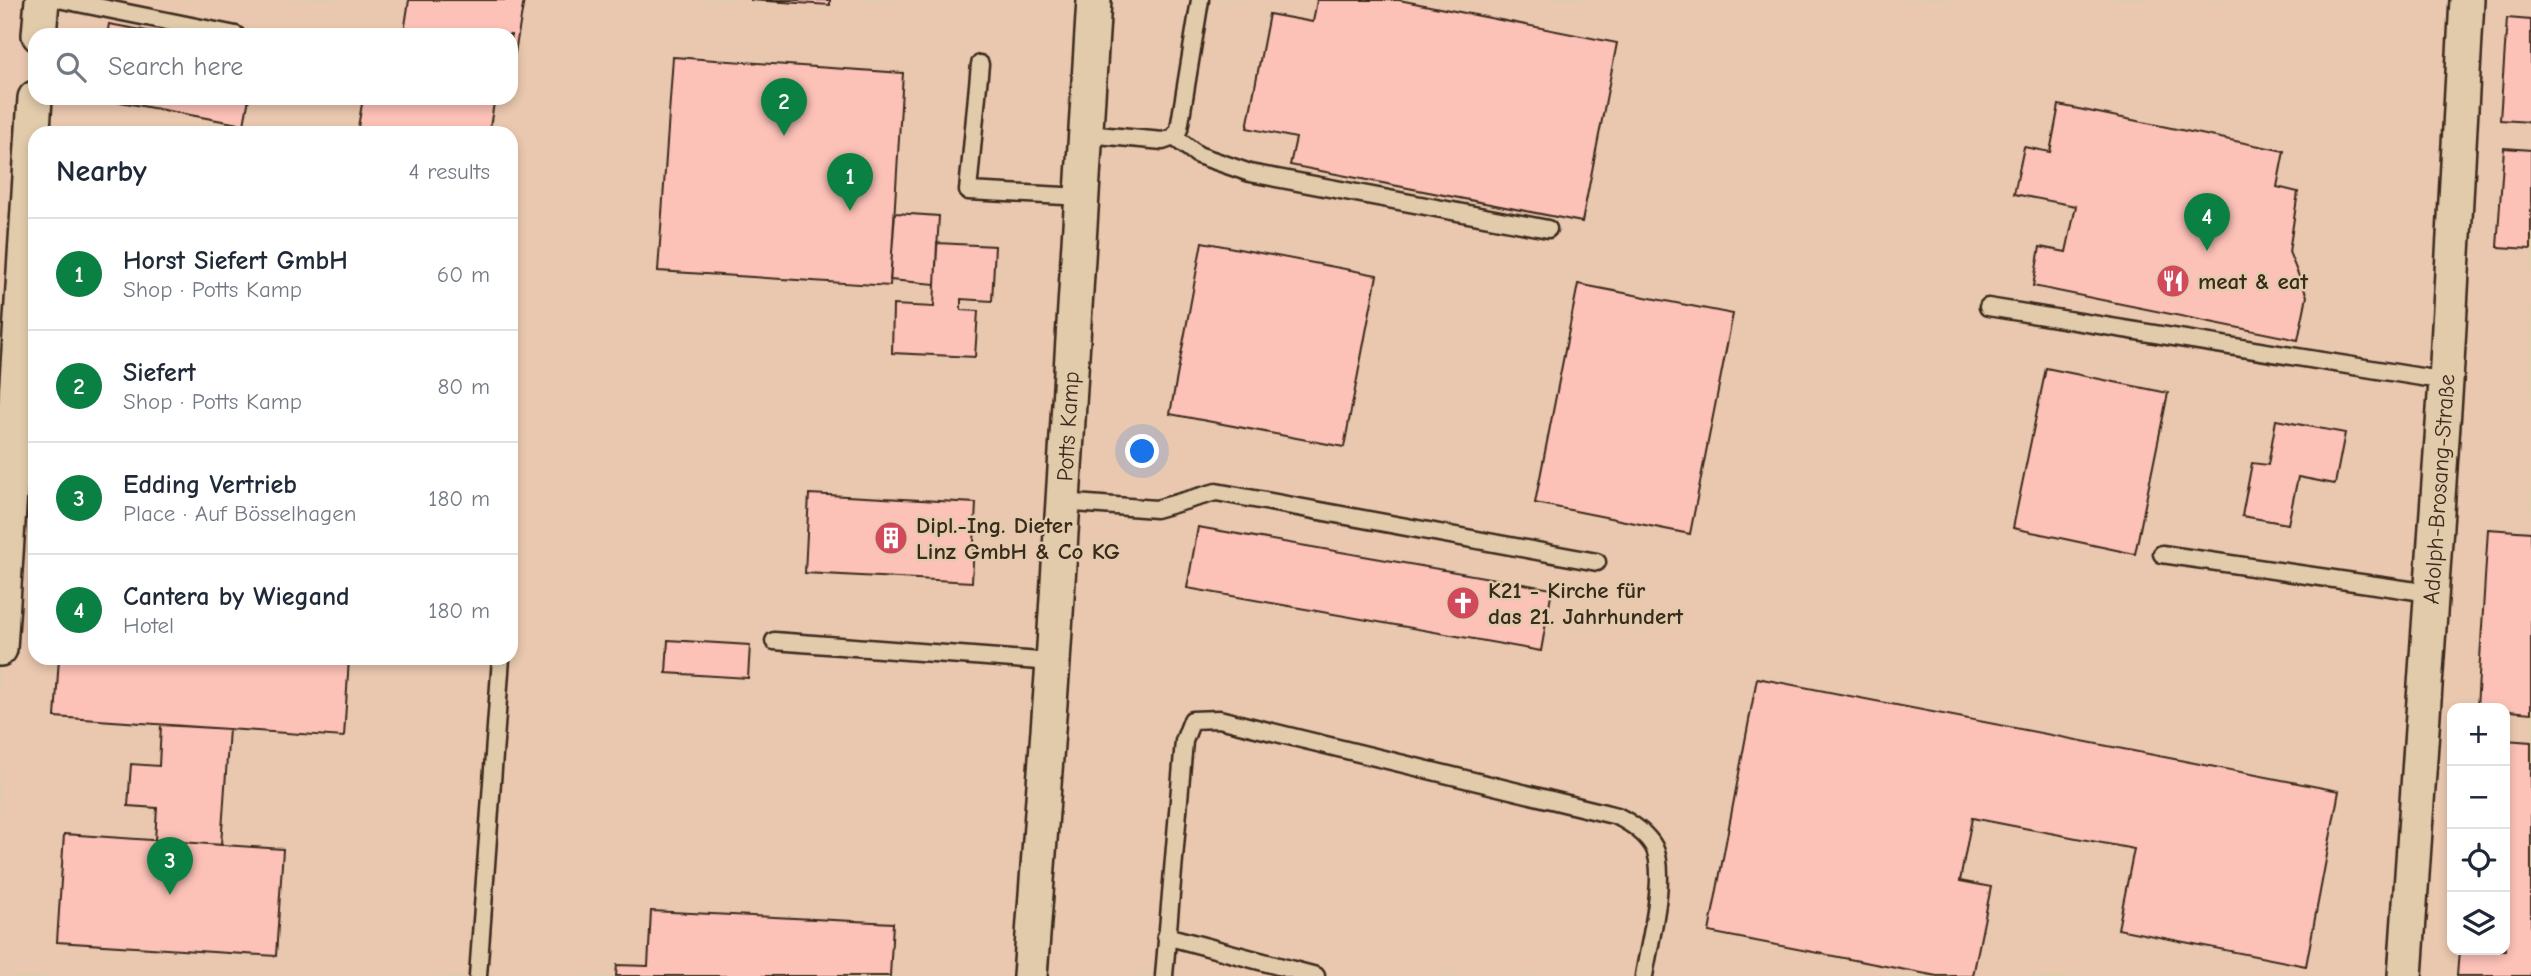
<!DOCTYPE html>
<html lang="en">
<head>
<meta charset="utf-8">
<style>
	:root { --surface:#fff; --page:#f2f2f3; --text:#1f2937; --muted:#747a83; --line:#e0e1e3; --accent:#0b8043 }
	body { margin:0; font-family:"Comic Neue",sans-serif; background:var(--page); color:var(--text) }
	.controls { position:absolute; right:21px; bottom:21px; display:grid; overflow:hidden; border-radius:14px; box-shadow:0 4px 10px #0003 }
	.controls button { width:63px; height:63px; display:grid; place-items:center; padding:0; border:0; border-bottom:2px solid var(--line); background:var(--surface); color:var(--text); font:35px sans-serif }
	.you { position:absolute; left:1143px; top:452px; width:24px; height:24px; margin:-18px; border:5px solid #fff; border-radius:50%; background:#1a73e8; box-shadow:0 0 0 10px #1a73e833 }
	.badge { display:grid; place-items:center; width:46px; height:46px; border-radius:50%; background:var(--accent); color:#fff; font-size:23px; font-weight:700 }
	.pin { position:absolute; translate:-50% -58px; filter:drop-shadow(0 2px 4px #0008) }
	.pin::after { content:''; position:absolute; top:37px; width:24px; height:21px; background:inherit; clip-path:polygon(0 0,100% 0,50% 100%) }
	.list { margin:0; padding:0; list-style:none }
	h2 { display:flex; justify-content:space-between; align-items:center; height:91px; margin:0; padding:0 28px; font-size:30px }
	h2 small { font-size:23px; font-weight:400; color:var(--muted) }
	.list li { display:grid; grid-template-columns:46px 1fr auto; gap:21px; align-items:center; box-sizing:border-box; height:112px; padding:0 28px; border-top:2px solid var(--line) }
	.list b { display:block; font-size:26px; white-space:nowrap }
	.list p { margin:0; font-size:23px; white-space:nowrap; color:var(--muted) }
	.list em { font-size:23px; font-style:normal; color:var(--muted) }
	.icon { flex:none; width:38px; height:38px; fill:none; stroke:currentColor; stroke-width:2; stroke-linecap:round; stroke-linejoin:round }
	.map { position:relative; flex:none; width:2531px; height:976px; overflow:hidden }
	.search { position:absolute; background:var(--surface); box-shadow:0 4px 10px #0003; left:28px; top:28px; width:490px; height:77px; display:flex; align-items:center; gap:18px; box-sizing:border-box; padding:0 24px; border-radius:21px; color:var(--muted); font-size:26px }
	.panel { position:absolute; background:var(--surface); box-shadow:0 4px 10px #0003; left:28px; top:126px; width:490px; height:539px; border-radius:21px }
	.map>svg:first-child { display:block }
</style>
</head>
<body>
<div class="map">
<svg width="2531" height="976" viewBox="0 0 2531 976">
	<rect width="100%" height="100%" fill="#e2cbab"/>
	<filter id="ink" filterUnits="userSpaceOnUse"><feTurbulence type="fractalNoise" baseFrequency=".0143" numOctaves="2"/><feDisplacementMap in="SourceGraphic" scale="14" xChannelSelector="R" yChannelSelector="G"/><feConvolveMatrix kernelMatrix="1 2 1 2 8 2 1 2 1" color-interpolation-filters="sRGB"/></filter>
	<g filter="url(#ink)">
		<path fill="#eac8af" fill-rule="evenodd" d="M0,0H2531V976H0ZM35,35H511V98H35ZM35,133H511V658H35ZM2452,708H2505V950H2452Z"/>
		<path fill="#fcc1b7" stroke="#3b2a1e" stroke-width="2" d="M409,0H524L515,53L511,52V35L404,32Z
			M750,0H830V5Z
			M1317,0H1399L1617,43L1582,222L1290,165L1296,138L1247,128L1269,14L1313,22Z
			M2507,18L2531,20V122L2500,120Z
			M109,24L169,35H107Z
			M673,57L903,73L890,286L658,271Z
			M99,98H249L244,125Z
			M363,98H461L494,103L489,133H357Z
			M2059,105L2284,151L2277,187L2298,192L2289,252L2307,296L2298,340L2033,286L2040,247L2066,252L2076,206L2014,194L2024,147L2050,152Z
			M2504,148L2531,150V249L2497,247Z
			M895,213L939,216L935,284L890,280Z
			M1202,242L1377,275L1344,447L1170,414Z
			M937,243L995,246L992,301L961,299V310L978,311L975,357L892,353L893,305L934,307Z
			M1578,284L1733,314L1690,534L1535,503Z
			M2046,368L2168,393L2135,554L2013,528Z
			M2276,420L2345,433L2335,484L2298,477L2288,524L2242,516L2252,463L2268,465Z
			M809,494L976,503L972,582L805,573Z
			M1198,527L1552,589L1541,651L1187,588Z
			M2488,529L2531,532V713L2477,708Z
			M668,640L750,645L748,678L666,673Z
			M59,658H349L344,737L55,717Z
			M1757,678L2339,791L2306,966L2118,929L2134,849L1972,818L1960,881L1991,887L1973,976H1937L1709,932Z
			M161,725L229,729L221,845L155,840L157,808L128,806L131,764L159,766Z
			M2505,740L2531,742V976H2457L2459,950H2505Z
			M64,834L283,849L276,956L57,942Z
			M651,911L893,923L890,976H616L617,965L648,966Z"/>
		<g fill="none" stroke-linecap="round" stroke-linejoin="round">
			<defs>
				<path id="lane" d="M63,0L236,35
					M980,64L968,191L1083,197
					M1086,134L1163,141L1174,137L1179,129L1200,0
					M1174,137L1198,155L1250,173L1548,229
					M1988,307L2446,381
					M1061,502L1156,509L1216,492L1597,562
					M2162,554L2430,593
					M774,641L1053,662
					M1166,936L1316,976
					M478,976L501,658
					M1164,976L1184,741L1192,720L1219,719L1617,816C1631,823 1646,833 1654,847C1668,875 1649,944 1644,976"/>
				<g id="street">
					<path d="M39,35L42,0"/>
					<path d="M0,649L35,98"/>
					<path id="s1" d="M1030,976L1053,662L1094,0"/>
					<path id="s2" d="M2405,976L2446,381L2467,0"/>
				</g>
			</defs>
			<use href="#lane" stroke="#3b2a1e" stroke-width="21"/>
			<use href="#street" stroke="#3b2a1e" stroke-width="38"/>
			<use href="#lane" stroke="#e2cbab" stroke-width="16"/>
			<use href="#street" stroke="#e2cbab" stroke-width="33"/>
		</g>
	</g>
	<defs>
		<symbol id="restaurant-disc" viewBox="-11 -11 22 22"><circle r="9.5" fill="#d1495b" stroke="#e2cbab"/><path d="M-5-6h1v4h1v-4h1v4h1v-4h1v5L-1.5 .5V6h-2V.5L-5-1ZM5-6V6H3V1.5H1.5Q1.5-4 5-6Z" fill="#fff"/></symbol>
		<symbol id="building-disc" viewBox="-11 -11 22 22"><circle r="9.5" fill="#d1495b" stroke="#e2cbab"/><path d="M-4-6H4V6H1V3H-1V6H-4ZM-2.5-4.3h1.7v1.8h-1.7ZM.8-4.3h1.7v1.8H.8ZM-2.5-1h1.7V.8h-1.7ZM.8-1h1.7V.8H.8Z" fill="#fff"/></symbol>
		<symbol id="church-disc" viewBox="-11 -11 22 22"><circle r="9.5" fill="#d1495b" stroke="#e2cbab"/><path d="M-1.2-6h2.4v3.5h3.3v2.4h-3.3V6h-2.4V-.1h-3.3v-2.4h3.3Z" fill="#fff"/></symbol>
	</defs>
	<g fill-rule="evenodd">
		<use href="#restaurant-disc" x="2154" y="262" width="38" height="38"/>
		<use href="#building-disc" x="872" y="519" width="38" height="38"/>
		<use href="#church-disc" x="1444" y="584" width="38" height="38"/>
	</g>
	<g text-anchor="middle" dominant-baseline="central" stroke-width="5" stroke-linejoin="round" paint-order="stroke">
		<g font-size="23" font-weight="bold" fill="#3b2a1e" stroke="#e2cbab" text-anchor="start">
			<text x="2198" y="281">meat &amp; eat</text>
			<text x="916" y="525">Dipl.-Ing. Dieter<tspan x="916" dy="26">Linz GmbH &amp; Co KG</tspan></text>
			<text x="1488" y="590">K21 - Kirche für<tspan x="1488" dy="26">das 21. Jahrhundert</tspan></text>
		</g>
		<g font-size="23" fill="#3b2a1e" stroke="#e2cbab">
			<text stroke="none"><textPath href="#s1" startOffset="551">Potts Kamp</textPath></text>
			<text stroke="none"><textPath href="#s2" startOffset="488">Adolph-Brosang-Straße</textPath></text>
		</g>
	</g>
</svg>
<div class="controls">
<button>+</button>
<button>−</button>
<button><svg class="icon" aria-label="locate" viewBox="0 0 24 24"><circle cx="12" cy="12" r="6"/><path d="M12 2v4M12 18v4M2 12h4M18 12h4"/></svg></button>
<button><svg class="icon" aria-label="layers" viewBox="0 0 24 24"><path d="M12 4l9 5-9 5-9-5zM3 14l9 5 9-5"/></svg></button>
</div>
<div class="you"></div>
<div class="pin badge" style="left:850px;top:211px">1</div>
<div class="pin badge" style="left:784px;top:136px">2</div>
<div class="pin badge" style="left:170px;top:895px">3</div>
<div class="pin badge" style="left:2207px;top:251px">4</div>
<div class="search"><svg class="icon" aria-label="search" viewBox="0 0 24 24"><circle cx="10" cy="10" r="6"/><path d="M15 15l6 6"/></svg>Search here</div>
<section class="panel">
<h2>Nearby<small>4 results</small></h2>
<ul class="list">
<li><span class="badge">1</span><div><b>Horst Siefert GmbH</b><p>Shop · Potts Kamp</p></div><em>60 m</em></li>
<li><span class="badge">2</span><div><b>Siefert</b><p>Shop · Potts Kamp</p></div><em>80 m</em></li>
<li><span class="badge">3</span><div><b>Edding Vertrieb</b><p>Place · Auf Bösselhagen</p></div><em>180 m</em></li>
<li><span class="badge">4</span><div><b>Cantera by Wiegand</b><p>Hotel</p></div><em>180 m</em></li>
</ul>
</section>
</div>
</body>
</html>
